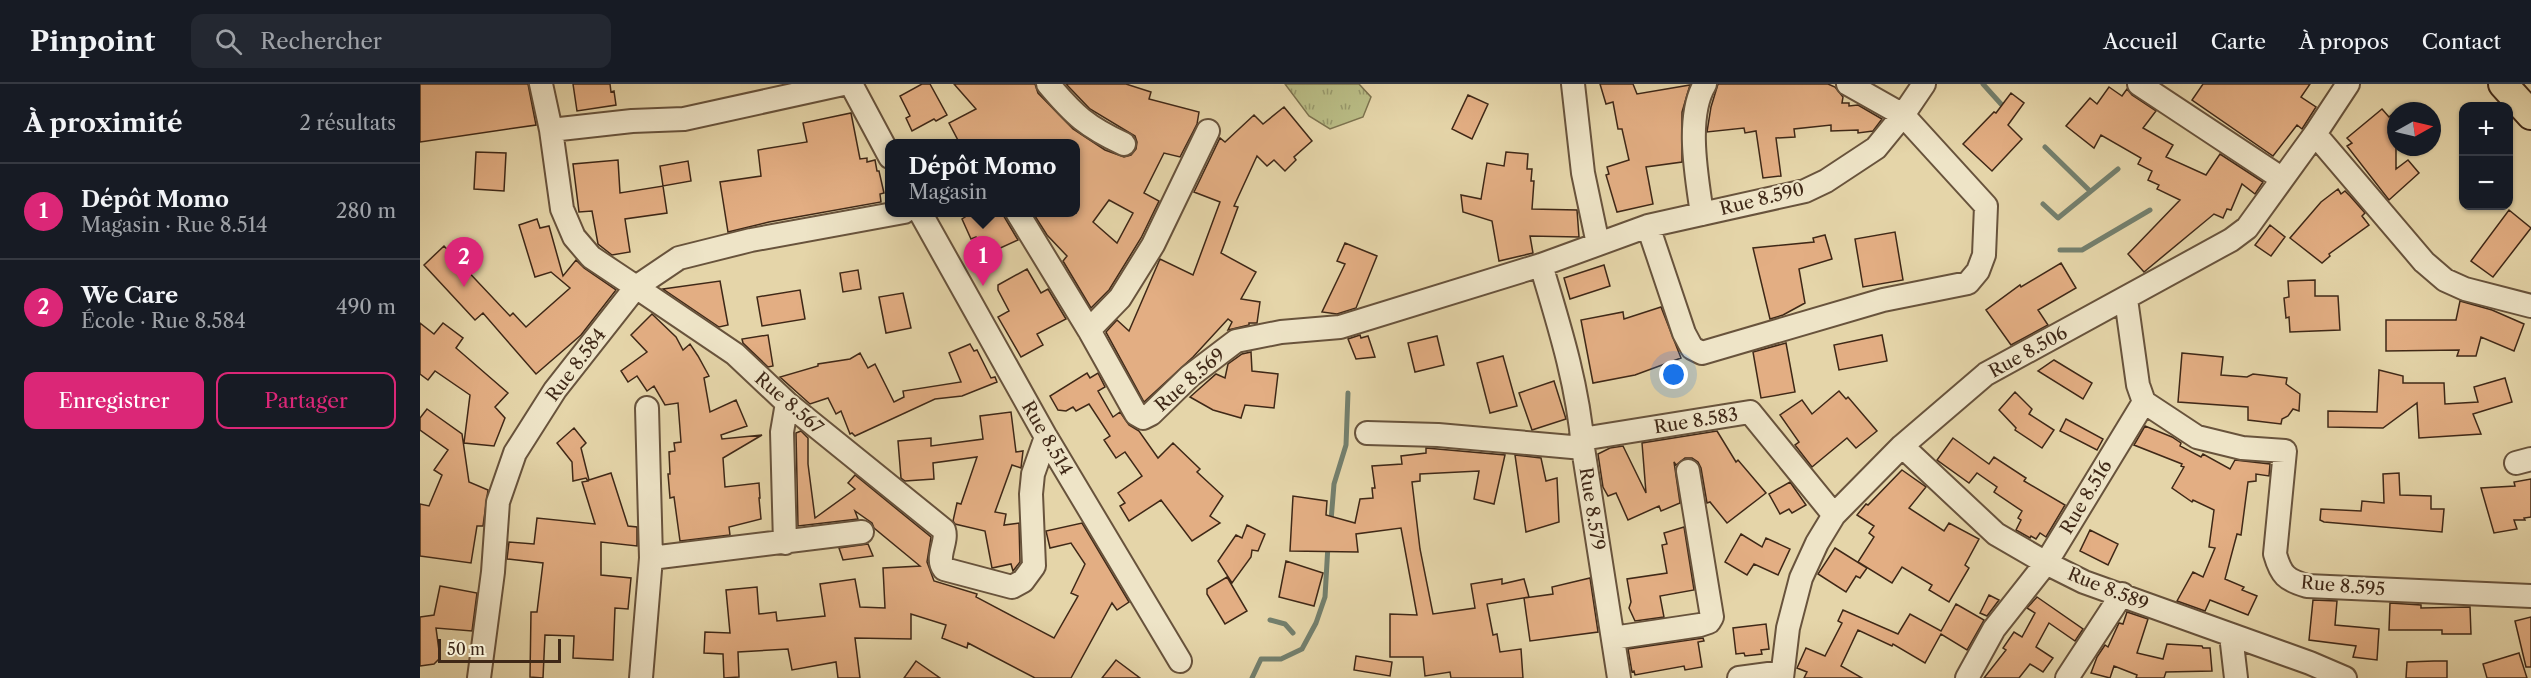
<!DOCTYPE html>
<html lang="fr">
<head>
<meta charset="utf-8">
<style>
	:root { --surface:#171b24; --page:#242831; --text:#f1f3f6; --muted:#9ea1a6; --line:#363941; --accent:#db2777 }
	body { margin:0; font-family:"Libre Caslon Text",serif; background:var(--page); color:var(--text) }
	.controls { position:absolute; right:18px; top:18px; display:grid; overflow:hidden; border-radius:12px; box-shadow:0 2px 4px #0004 }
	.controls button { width:54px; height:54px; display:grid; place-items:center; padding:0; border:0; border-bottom:2px solid var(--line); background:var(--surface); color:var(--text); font:30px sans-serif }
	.compass { position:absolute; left:1967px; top:18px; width:54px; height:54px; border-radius:50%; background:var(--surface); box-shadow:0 2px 4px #0004; rotate:82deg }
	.scale { position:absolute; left:18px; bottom:15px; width:123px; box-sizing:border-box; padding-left:6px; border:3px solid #3f2817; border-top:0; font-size:16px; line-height:21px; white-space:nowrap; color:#3f2817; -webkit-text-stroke:4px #eee4c7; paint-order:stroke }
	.you { position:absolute; left:1254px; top:291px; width:21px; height:21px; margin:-15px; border:4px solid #fff; border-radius:50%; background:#1a73e8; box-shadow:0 0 0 9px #1a73e833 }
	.badge { display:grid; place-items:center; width:39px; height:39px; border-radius:50%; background:var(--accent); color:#fff; font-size:20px; font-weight:700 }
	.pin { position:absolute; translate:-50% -50px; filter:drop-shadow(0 2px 3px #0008) }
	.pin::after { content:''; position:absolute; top:32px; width:21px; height:18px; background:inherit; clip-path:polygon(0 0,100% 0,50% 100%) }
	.popup { position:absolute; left:465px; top:55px; width:195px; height:78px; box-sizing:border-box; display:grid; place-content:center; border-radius:12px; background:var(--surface); filter:drop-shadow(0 2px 4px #0005); font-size:20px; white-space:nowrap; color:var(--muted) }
	.popup b { font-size:22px; color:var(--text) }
	.popup::after { content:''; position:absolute; left:50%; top:100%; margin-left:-12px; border:12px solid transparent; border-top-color:var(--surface) }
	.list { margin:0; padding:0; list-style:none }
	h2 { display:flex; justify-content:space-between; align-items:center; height:78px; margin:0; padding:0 24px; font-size:26px }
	h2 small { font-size:20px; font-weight:400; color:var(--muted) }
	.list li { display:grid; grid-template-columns:39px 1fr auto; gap:18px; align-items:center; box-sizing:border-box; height:96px; padding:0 24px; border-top:2px solid var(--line) }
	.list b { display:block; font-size:22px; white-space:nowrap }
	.list p { margin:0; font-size:20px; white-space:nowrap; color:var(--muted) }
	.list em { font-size:20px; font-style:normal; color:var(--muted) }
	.actions { display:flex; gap:12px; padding:18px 24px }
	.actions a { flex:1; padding:14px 0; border:2px solid var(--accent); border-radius:12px; text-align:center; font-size:21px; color:var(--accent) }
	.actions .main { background:var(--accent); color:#fff }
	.icon { flex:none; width:33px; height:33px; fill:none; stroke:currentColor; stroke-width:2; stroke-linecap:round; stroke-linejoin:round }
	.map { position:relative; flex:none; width:2111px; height:594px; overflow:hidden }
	header { display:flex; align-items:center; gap:36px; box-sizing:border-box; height:84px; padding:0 30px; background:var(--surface); border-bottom:2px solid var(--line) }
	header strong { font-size:28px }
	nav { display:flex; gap:33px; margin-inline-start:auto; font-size:21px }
	.search { width:420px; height:54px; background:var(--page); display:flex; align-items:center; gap:15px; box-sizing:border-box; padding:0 21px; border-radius:12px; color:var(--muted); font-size:22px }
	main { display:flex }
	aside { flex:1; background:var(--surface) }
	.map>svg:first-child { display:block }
</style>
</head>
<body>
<header>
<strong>Pinpoint</strong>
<div class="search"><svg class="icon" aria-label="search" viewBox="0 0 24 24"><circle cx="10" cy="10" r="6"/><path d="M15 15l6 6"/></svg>Rechercher</div>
<nav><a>Accueil</a><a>Carte</a><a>À propos</a><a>Contact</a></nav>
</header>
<main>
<aside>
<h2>À proximité<small>2 résultats</small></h2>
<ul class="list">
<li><span class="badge">1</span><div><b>Dépôt Momo</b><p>Magasin · Rue 8.514</p></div><em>280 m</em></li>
<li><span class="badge">2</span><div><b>We Care</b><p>École · Rue 8.584</p></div><em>490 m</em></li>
</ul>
<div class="actions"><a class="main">Enregistrer</a><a>Partager</a></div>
</aside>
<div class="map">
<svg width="2111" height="594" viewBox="0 0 2111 594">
	<defs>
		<pattern id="grass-tufts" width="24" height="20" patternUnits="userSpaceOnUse" patternTransform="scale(1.5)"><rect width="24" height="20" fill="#b9bc85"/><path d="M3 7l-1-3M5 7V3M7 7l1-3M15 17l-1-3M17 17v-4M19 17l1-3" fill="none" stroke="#98996c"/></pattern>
	</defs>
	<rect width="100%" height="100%" fill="#e5d5a9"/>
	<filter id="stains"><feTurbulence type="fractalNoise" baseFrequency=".00333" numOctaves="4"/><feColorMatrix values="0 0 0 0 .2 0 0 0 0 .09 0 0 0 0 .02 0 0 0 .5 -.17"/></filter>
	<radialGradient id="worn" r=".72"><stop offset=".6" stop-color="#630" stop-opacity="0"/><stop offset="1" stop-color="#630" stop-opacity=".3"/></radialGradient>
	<path fill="url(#grass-tufts)" stroke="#7c724e" stroke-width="1.5" d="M865,0H939L951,13L943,33L910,45L889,32Z"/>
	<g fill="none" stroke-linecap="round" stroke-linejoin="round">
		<path stroke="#737f6d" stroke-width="5" d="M1563,0L1581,20
			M1625,63L1670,107
			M1623,120L1638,134L1698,85
			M1640,166H1662L1730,126
			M911,437L914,400L926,361L928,309
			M850,536L865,540L873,549
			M832,594L841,575H861L882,565L896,539L905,513L908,461"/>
	</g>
	<path fill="#e3ae83" stroke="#3f2817" stroke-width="1.5" fill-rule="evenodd" d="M0,0H108L116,41L0,58Z
		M153,0H190L191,8L194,7L196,21L157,27Z
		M502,0H510L527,31L516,37L514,35L492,47L486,34L490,32L480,12Z
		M534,0H615L618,9L653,45L685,66L704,73L711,71L716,65L717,58L715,52L670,25L646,0H706L731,8L729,15L779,28L777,40L760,73L744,69L724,109L739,117L721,154L689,206L671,224L643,177L647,172L627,151L613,129H656V60H540L529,39L556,25ZM689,116L713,129L697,159L673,138Z
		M1180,0H1213L1217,10L1270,1L1262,28V78L1226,83L1233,120L1197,128L1186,91L1189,90L1187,83L1209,76L1202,45H1198L1193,18L1186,20Z
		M1298,0H1408L1415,3L1423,13L1422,19H1429V22L1438,21L1462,35L1453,47L1438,49V46L1411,47V41L1374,45L1375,53L1356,54L1361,92L1343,94L1336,47L1325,49L1324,44L1287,48L1291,23Z
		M1783,0H1890L1881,13L1896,23L1882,45L1877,41L1853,72L1772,16Z
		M1689,3L1702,12L1707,5L1712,11L1736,27L1723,44L1753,61L1746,73L1786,91L1800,70L1843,98L1835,110L1822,100L1811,126L1807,125L1803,134L1794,130L1724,188L1708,170L1760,116L1737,105L1739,101L1728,96L1732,87L1718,80L1721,74L1681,51L1674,64L1646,42L1670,14L1677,20Z
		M1591,9L1604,19L1588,41L1602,55L1572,87L1543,60L1574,28L1576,29Z
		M1048,11L1068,20L1052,55L1032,45Z
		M864,23L892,57L874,73L876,76L865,87L854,76L847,82L837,72L814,122L818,123L801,169L836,188L821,215L840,218L837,239H829V241L808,246L812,238L808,235L773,273L724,318L686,248L697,236L709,247L740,175L773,191L800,118L774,108L800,54L805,58L834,31L843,40Z
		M1962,25L1969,33L1976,27V85L1988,76L1999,89L1969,116L1927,62L1932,59L1927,54Z
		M431,29L440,75L447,74V78L455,76L457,87H459L464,109L460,110L461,118L349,138L308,148L300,98L341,92L338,66L387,58L383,39Z
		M56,68L86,69L84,107L54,105Z
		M1086,68L1108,70L1107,85H1112L1111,97H1114L1112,125L1157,126L1159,153L1110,152L1113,169L1079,177L1072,137L1043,128L1041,111L1061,115L1067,79L1084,82Z
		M198,76L200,109L243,102L247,129L205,135L210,168L192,171L178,160L172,127L159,128L153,80Z
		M268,77L271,97L243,102L240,82Z
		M1918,105L1921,110L1925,107L1930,112L1945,129L1942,132L1949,141L1909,170L1910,172L1902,179L1870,154L1901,118Z
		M2089,126L2111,144L2073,193L2051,177Z
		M543,129H582L598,156L565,171L556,153L551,155L542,135L545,133Z
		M117,135L120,144L129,142L143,192L156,176L164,184L196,206L161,251L116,290L63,229L55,236L4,181L24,162L90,232L93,229L106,243L150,204L131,188L115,193L99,141Z
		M1850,141L1865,153L1851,172L1835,161Z
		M1475,148L1483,196L1443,203L1435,155Z
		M1405,151L1412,175L1379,185L1385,219L1363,231L1350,235L1333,164L1394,158L1393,154Z
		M925,159L957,172L936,224L917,230L902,228L925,180L917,177Z
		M1641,179L1656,204L1618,226L1628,241L1591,261L1566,226L1600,201L1601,203Z
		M1184,181L1190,202L1150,215L1144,194Z
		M607,185L621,209L628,205L646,235L617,250L623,261L601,273L578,233L589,227L578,206V201Z
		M438,186L441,205L423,208L420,189Z
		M1895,196V212H1918L1920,246L1870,248L1869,233L1866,234L1864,214L1869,213L1868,197Z
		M300,197L308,241L299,243L243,205Z
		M380,206L385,235L342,242L337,213Z
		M483,209L491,244L466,249L459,213Z
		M2040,217L2072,226L2104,240L2094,267L2061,253L2056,272H2037L2039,266L1966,267V236H2036Z
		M1241,223L1261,274L1215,291L1173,299L1161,236L1203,228L1204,235Z
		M232,230L256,253L263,266L270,260L278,272L289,292L284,294L290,328L316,316L327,342L301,351L302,355L342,351L303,374L305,403L339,399L340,414H339L341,435L309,443L310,451L260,457L254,413L250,414L248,390H250L249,368L255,367L254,359L261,358L258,319L245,321L234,302L227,307L217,292L208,298L201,287L227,268L211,251Z
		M0,239L14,250L23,239L43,254L36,264L88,309L75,323L85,334L74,362L44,359L50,311L15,287L8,296L0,290Z
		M348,251L353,282L348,283L323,259L322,255Z
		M940,251L941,254L948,252L955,273L936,275L928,255Z
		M1462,251L1467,277L1419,286L1414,261Z
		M1017,252L1024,281L995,288L988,259Z
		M1366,259L1375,308L1341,314L1333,268Z
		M550,260L554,267L557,266L571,294L575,293L577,298L542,312L515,315L435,352L432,349L430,350L421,327L416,330L408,314L390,320L360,293L398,282V280L430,275L440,269L448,284L455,280L474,318L484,313L483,307L541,298L529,269Z
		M831,268L832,287L858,290L854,324L825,321L821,334L793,326L770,313L796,290L805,294L808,280L822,270Z
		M1762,269L1803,273L1801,291L1827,293L1833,290L1867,294L1866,300L1880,310L1879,327L1873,325L1868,332L1862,335L1861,340L1828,336V323L1758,318Z
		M1083,272L1097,322L1070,329L1057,279Z
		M1634,276L1672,299L1663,315L1618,287Z
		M1959,286L1983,292V299H2024L2025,320L2058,318L2054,303L2085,294L2092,318L2053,330L2061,350L1999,354L1997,319L1963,344L1908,343V327L1957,328Z
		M667,289L670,294L678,289L685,303L678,307L693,333L700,328L709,341L719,347L738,374L753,359L780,385L777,388L803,412L790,432L800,439L772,457L741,416L709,437L700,422L705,419L698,409L722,392L705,368L696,374L684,356L690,352L669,320L656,327L653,323L646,327L638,326L630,312Z
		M1134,297L1146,335L1112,346L1099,309Z
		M1419,307L1426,315L1428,313L1457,347L1436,364L1427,354L1392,383L1375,361L1379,358L1360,331L1382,316L1392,330Z
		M1595,308L1612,325L1609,330L1634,346L1622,364L1595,346L1596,344L1579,326Z
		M7,325L42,350L49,398L68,406L63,442H57L51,479L0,472V420L9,422L22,391L14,386L28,366L0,346V334Z
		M591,328L596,368L603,367L601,384L592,381L575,428L586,430L584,441L599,439L600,478L593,487L591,480L572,484L565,447L535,440L533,437L537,419L541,420L557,373L513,379L514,395L485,397L481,394L478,357L511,354V362L563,355L560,332Z
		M1646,335L1683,355L1677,366L1640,347Z
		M1725,342L1752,353L1761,359L1760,362L1781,373L1783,370L1810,385L1815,376L1850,380L1849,392L1836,390V397L1828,398L1821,451L1817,450L1805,495L1824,503L1822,506L1837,512L1828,531L1790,516L1785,527L1757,517L1773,488L1783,493L1795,464L1789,463L1794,426L1773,416L1772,418L1752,404L1764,383L1761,382L1762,380L1714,361Z
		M154,344L166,359L161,364L169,396L191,389L208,442L217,443V462L181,458V491L211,494L208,525L195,524L193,576L153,574L154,552L125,551L123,594L110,593L111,528H117L123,479L87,475L89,458L114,460L117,434L175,440L162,398L168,397L166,394L153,397L152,378L137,359Z
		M381,347L388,354V380L395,434L435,405L428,399L435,391L511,453L507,478L514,497L557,510L556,513L634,554L658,512L651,509L665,480L651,459L630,464L626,447L662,439L709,518L697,526L692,519L651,594H615L548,559L547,564L522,554L526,541L491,530V555L435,554L440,594H418L416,578L372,586L368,565L318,568L319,593L304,594L303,570L284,569L285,548L310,549L306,506L337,503L339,530L356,528L357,537L405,532L400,500L435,495L440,523L465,524L463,484L500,482L454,444L452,439L435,427L438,435L378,442L376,349Z
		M1297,347L1316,378L1318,376L1346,409L1307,439L1290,418L1287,419L1281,384L1278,378L1272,374H1265L1256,381L1254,378L1260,419L1241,427L1239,422L1208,436L1196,409L1188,412L1183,403L1178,370L1190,364L1203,362L1226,409L1222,359Z
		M1533,354L1569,380L1574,373L1606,394L1604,397L1645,421L1626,453L1620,449L1616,455L1611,452L1610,454L1596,446L1601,436L1598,434L1602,427L1574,408L1577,403L1557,389L1549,399L1517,376Z
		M1006,364L1085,371L1074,420L1054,415L1059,387L1000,390V397L992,398L1000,465L1013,530L1055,524L1051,500L1082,495V500L1104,495L1109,513L1067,520L1073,551L1077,550L1080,568L1101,565L1103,594H1031L1030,588L1005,592L1003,573H970V530L997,531L981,444L936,450L938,468L870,467L873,412L907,417L906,431L935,439L940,415L953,414L952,404H955L952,382L982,380L981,372L1006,369Z
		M1095,371L1121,374L1126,397L1137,394L1139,438L1106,448Z
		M1482,386L1506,403L1489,424L1524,447L1529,439L1559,455L1545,481L1549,484L1529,518L1509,506L1512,501L1482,483L1472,499L1438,478L1454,453L1449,449L1454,442L1437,431L1446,420L1448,421Z
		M1979,389L1980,411L2011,412V425H2024L2022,448L1904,438L1900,436L1901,425L1941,427L1942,417L1964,419L1963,390Z
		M2111,395V433L2104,434L2105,436H2094L2097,445L2074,449L2061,404L2095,402L2094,398Z
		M1370,398L1386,421L1372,429L1369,425L1360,430L1349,410Z
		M827,441L845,450L838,467L832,466L831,473L812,499L798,477L816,451L822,454Z
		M1264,443L1274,506L1240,512L1244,533L1215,537L1209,524L1211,518L1207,495L1247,489L1242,461L1247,460L1244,449Z
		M1670,446L1698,460L1688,481L1660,467Z
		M1321,450L1342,463L1346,454L1370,465L1358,491L1334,480L1327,491L1305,478Z
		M448,460L453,472L423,476L419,464Z
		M1415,464L1447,484L1440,494L1436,492L1426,508L1398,490Z
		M866,477L903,489L894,522L859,513Z
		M807,493L827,527L805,540L787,510V505Z
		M1170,494L1178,548L1110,557L1104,514L1133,510L1132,503Z
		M20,502L57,509L52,547L16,544L20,574L14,580L0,582V533L14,531Z
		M1569,511L1579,516L1567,532L1560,529Z
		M1617,513L1663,545L1655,557L1629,539L1616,563L1633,574L1623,588L1610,580L1599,594H1564L1586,566L1583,564L1594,548L1602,553L1615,529L1607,524Z
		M1893,516L1917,517L1915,541L1959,545L1957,576L1933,573L1936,562L1889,556Z
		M1970,519L2001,521V524L2050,523L2051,550H2022V546H1969Z
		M1536,520L1564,536L1547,566L1521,550L1505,579L1473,560L1472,562L1438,546L1421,582L1442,594H1384L1387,588L1377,584L1386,564L1405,572L1422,539L1418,537L1423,526L1478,550L1490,530L1521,547Z
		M1707,528L1728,535L1717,569L1743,575L1747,560L1782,562L1783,564H1790L1792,587L1746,588L1744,594H1716L1717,591L1694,582L1690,594L1671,589L1677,573L1685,561L1688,563L1699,539L1703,540Z
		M2111,533V583H2106L2095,537Z
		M1346,540L1349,565L1341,566L1342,570L1325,572L1324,569L1316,570L1313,544Z
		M1283,554L1284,557L1278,558L1282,583L1265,586L1264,582L1215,591L1214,587L1212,588L1208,565Z
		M2099,569L2107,594H2067L2063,580Z
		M936,572L972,578L970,592L934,586Z
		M696,576L720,594H682Z
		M496,577L520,594H484Z
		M2014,577H2027V594H1986L1987,578Z"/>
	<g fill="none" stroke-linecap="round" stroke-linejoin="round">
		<defs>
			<path id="minor" d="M431,0L470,73
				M628,0C654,31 667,43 704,60
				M1153,0L1163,89L1178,160
				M1719,0L1861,94
				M131,46L212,37L264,35L423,0
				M1895,50L2004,178L2025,196L2045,205L2111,222
				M484,128L331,156L259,174L216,203L315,270L367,319L524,446C528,458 515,474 524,485L592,503L603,497L614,482L611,410L613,390L626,353
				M500,128L626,353L760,577
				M597,128L669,246L716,330L723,334L731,330L770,292L816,257L861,248L920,243L1121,181L1228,142L1385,107L1406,97L1456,64L1483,31L1428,0
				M1282,130C1277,94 1265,33 1285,0
				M1228,142L1264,249L1272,264L1282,269L1463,216L1548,199L1558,187L1564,171L1566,122L1483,31L1504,0
				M1121,181C1139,241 1158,301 1163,364
				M669,246L700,214L733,161L788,47
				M1724,318L1777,353L1822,364L1865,367L1855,470C1861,491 1866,496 1887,502L2111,512
				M947,349L1018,351L1163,364L1199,594
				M1162,355L1330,328L1414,431
				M1482,362L1576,450L1626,479L1664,498L1890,579L1925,594
				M2096,379L2111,375
				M365,459L362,348L367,319
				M231,474L442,448
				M1811,551L1816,594
				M1193,554L1280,541L1289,538L1292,533L1268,387
				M59,594L73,488L78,418L95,369L135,306L216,203L171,173L154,153L142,125L131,46L121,0
				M221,594L231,474L227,324
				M1319,594L1362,588
				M1362,594L1368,544L1381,494L1397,459L1414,431L1482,362L1566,290L1811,156L1827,144L1895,50L1928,0
				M1547,594L1574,545L1626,479L1724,318L1718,301L1706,215
				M1647,594L1702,510"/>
			<path id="major" d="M2083,0L2111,31"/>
		</defs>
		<use href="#minor" stroke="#68533c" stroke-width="26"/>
		<use href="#major" stroke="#3f2817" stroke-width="32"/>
		<use href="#minor" stroke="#eee4c7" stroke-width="22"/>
		<use href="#major" stroke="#e5d5a9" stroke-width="28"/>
	</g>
	<g text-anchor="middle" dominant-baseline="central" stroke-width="4.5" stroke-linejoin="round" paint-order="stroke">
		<g font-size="18" fill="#3f2817" stroke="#eee4c7">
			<text transform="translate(1342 115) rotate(-14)">Rue 8.590</text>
			<text transform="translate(1608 268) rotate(-29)">Rue 8.506</text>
			<text transform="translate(156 281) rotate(-53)">Rue 8.584</text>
			<text transform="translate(770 296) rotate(-41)">Rue 8.569</text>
			<text transform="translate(369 319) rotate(41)">Rue 8.567</text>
			<text transform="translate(1276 337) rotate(-9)">Rue 8.583</text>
			<text transform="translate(627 354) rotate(60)">Rue 8.514</text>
			<text transform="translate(1666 413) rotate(-59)">Rue 8.516</text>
			<text transform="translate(1172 425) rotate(81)">Rue 8.579</text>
			<text transform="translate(1923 502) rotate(5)">Rue 8.595</text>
			<text transform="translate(1688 505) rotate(22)">Rue 8.589</text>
		</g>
	</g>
	<rect width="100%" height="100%" filter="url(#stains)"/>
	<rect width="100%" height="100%" fill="url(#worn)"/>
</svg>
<div class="controls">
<button>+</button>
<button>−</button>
</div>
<svg class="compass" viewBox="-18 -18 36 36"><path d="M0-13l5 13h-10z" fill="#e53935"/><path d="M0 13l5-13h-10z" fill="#9ea1a6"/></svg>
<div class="scale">50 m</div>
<div class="you"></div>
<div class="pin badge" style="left:563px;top:202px">1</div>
<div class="popup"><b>Dépôt Momo</b>Magasin</div>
<div class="pin badge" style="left:44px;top:203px">2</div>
</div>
</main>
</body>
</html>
